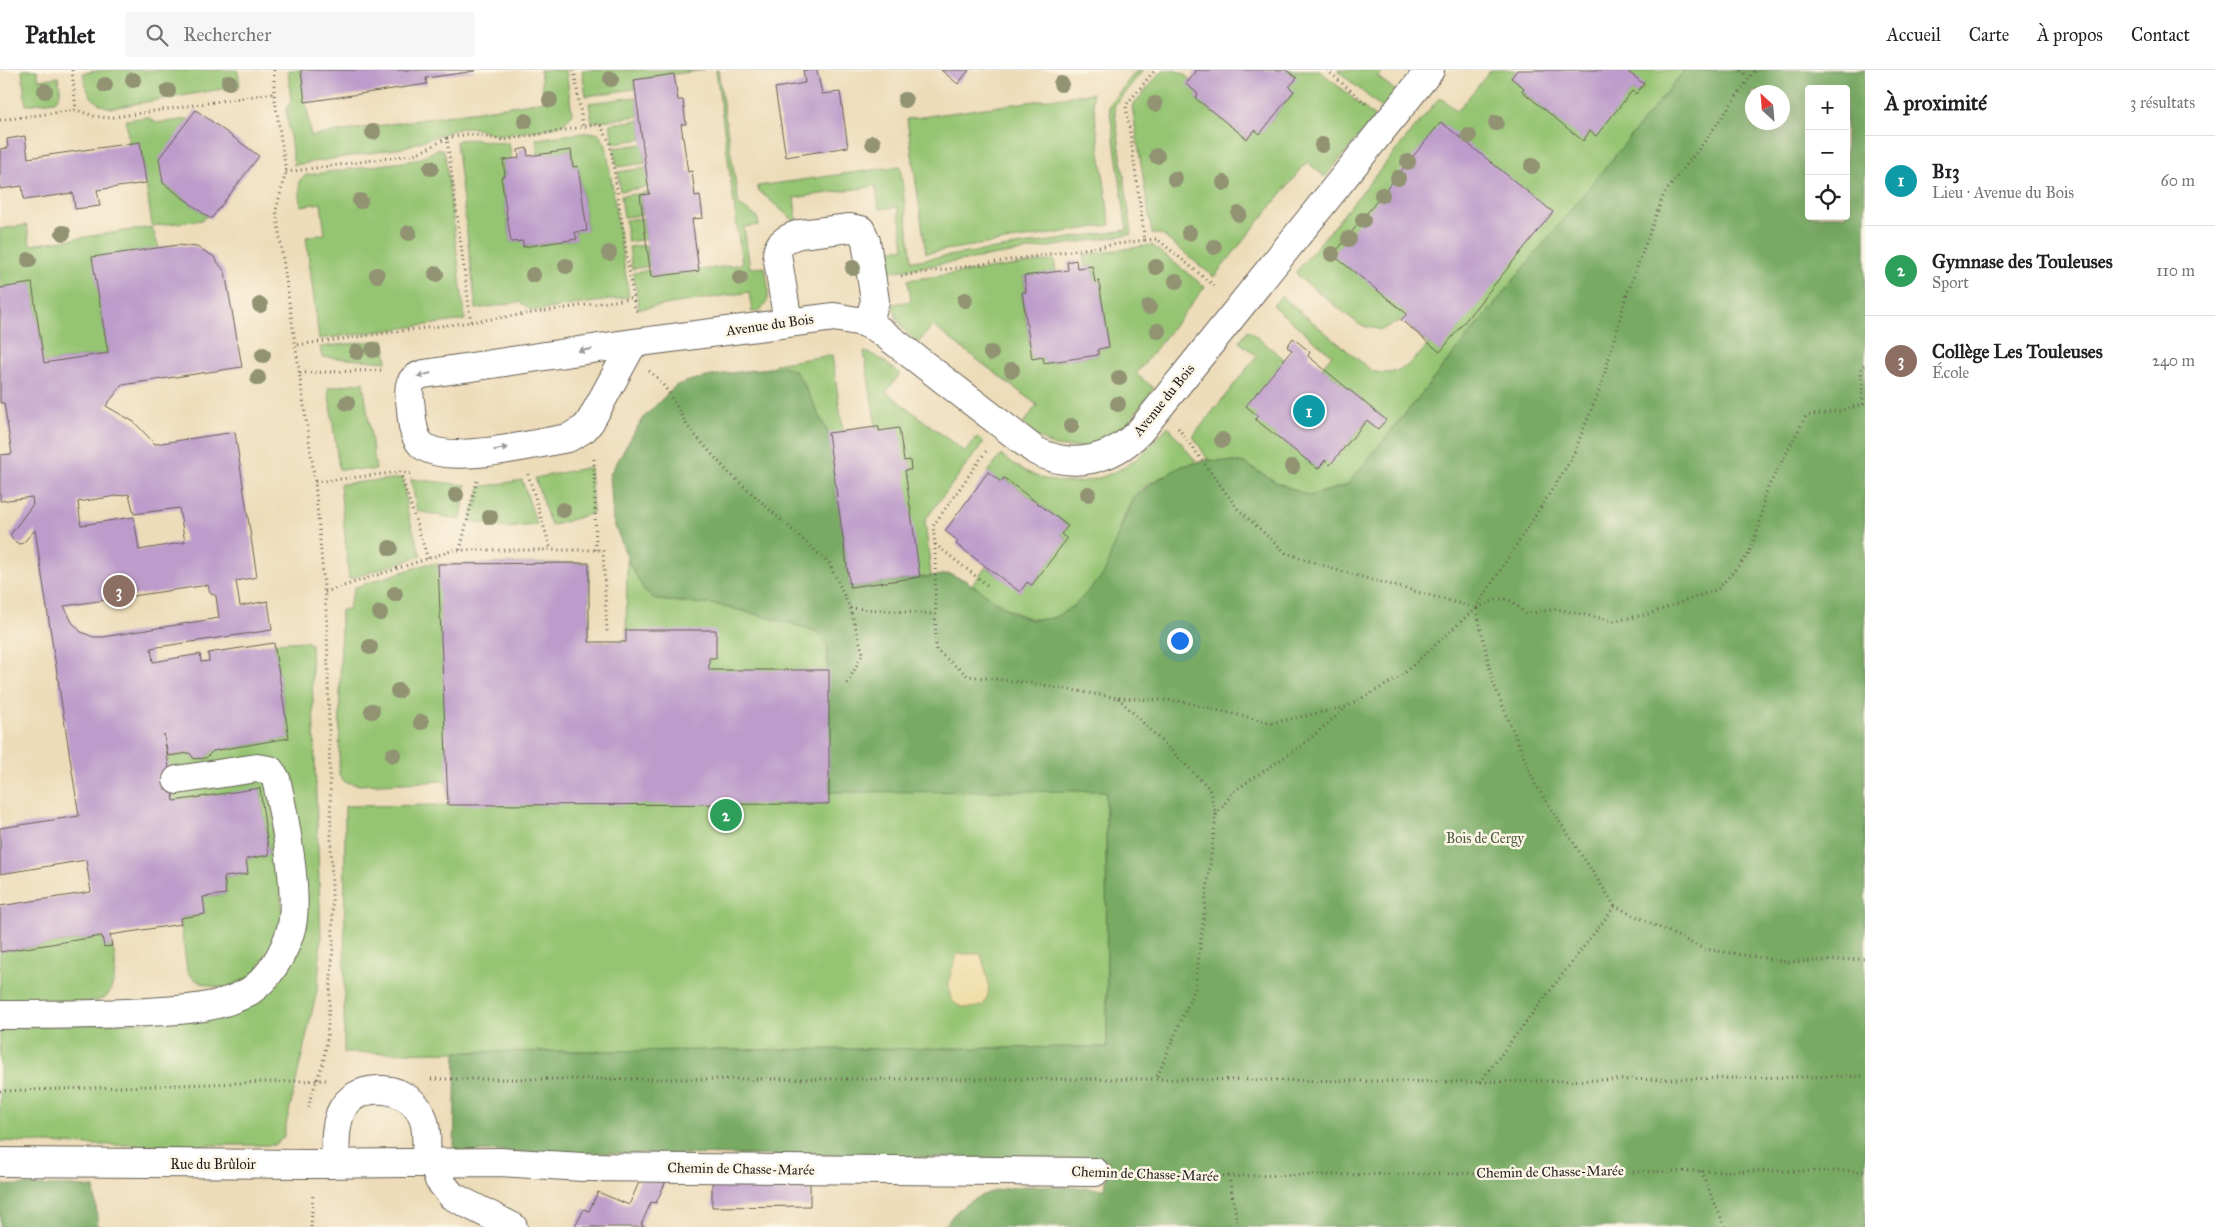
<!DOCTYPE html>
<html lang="fr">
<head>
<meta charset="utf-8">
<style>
	:root { --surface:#fff; --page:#f6f6f6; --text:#202124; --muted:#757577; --line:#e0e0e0; --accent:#d1495b }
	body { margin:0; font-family:"IM FELL Great Primer",serif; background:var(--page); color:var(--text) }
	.controls { position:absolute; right:15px; top:15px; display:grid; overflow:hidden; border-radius:5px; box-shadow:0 5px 20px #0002 }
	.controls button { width:45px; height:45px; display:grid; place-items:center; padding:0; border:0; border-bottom:1px solid var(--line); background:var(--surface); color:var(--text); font:25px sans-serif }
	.compass { position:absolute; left:1745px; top:15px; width:45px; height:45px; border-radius:50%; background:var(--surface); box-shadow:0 5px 20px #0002; rotate:334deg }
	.you { position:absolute; left:1179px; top:570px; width:18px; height:18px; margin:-12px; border:4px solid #fff; border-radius:50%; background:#1a73e8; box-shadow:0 0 0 8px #1a73e833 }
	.badge { display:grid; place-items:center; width:32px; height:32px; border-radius:50%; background:var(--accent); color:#fff; font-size:16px; font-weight:700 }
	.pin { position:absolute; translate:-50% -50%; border:2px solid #fff; box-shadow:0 1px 5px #0006 }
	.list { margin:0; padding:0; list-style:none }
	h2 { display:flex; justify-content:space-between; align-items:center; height:65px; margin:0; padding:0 20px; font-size:21px }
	h2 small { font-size:16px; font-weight:400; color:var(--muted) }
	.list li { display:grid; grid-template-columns:32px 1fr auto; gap:15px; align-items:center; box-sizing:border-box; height:90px; padding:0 20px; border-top:1px solid var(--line) }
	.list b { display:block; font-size:19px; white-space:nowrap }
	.list p { margin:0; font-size:16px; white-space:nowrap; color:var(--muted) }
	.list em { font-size:16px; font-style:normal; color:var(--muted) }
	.icon { flex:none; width:28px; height:28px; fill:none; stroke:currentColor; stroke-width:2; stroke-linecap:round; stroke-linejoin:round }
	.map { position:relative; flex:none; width:1865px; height:1157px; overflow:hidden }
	header { display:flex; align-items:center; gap:30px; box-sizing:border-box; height:70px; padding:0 25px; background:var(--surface); border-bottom:1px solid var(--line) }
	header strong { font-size:24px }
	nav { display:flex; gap:28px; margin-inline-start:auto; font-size:18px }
	.search { width:350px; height:45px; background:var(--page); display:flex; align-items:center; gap:12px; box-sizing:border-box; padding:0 18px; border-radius:5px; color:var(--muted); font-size:19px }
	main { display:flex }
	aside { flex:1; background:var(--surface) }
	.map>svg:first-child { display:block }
</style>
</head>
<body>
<header>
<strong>Pathlet</strong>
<div class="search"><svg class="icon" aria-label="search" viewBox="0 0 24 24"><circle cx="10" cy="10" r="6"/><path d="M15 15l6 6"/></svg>Rechercher</div>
<nav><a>Accueil</a><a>Carte</a><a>À propos</a><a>Contact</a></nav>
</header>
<main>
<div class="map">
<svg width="1865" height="1157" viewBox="0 0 1865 1157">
	<rect width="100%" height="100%" fill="#fcf5e5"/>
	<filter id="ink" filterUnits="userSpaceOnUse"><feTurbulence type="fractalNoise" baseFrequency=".02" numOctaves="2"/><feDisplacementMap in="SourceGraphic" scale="10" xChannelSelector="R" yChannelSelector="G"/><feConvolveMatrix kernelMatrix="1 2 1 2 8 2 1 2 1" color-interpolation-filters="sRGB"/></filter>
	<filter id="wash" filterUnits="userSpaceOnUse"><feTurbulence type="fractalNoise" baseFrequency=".0096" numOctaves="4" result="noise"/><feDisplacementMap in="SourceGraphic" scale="20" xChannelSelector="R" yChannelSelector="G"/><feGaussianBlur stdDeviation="1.12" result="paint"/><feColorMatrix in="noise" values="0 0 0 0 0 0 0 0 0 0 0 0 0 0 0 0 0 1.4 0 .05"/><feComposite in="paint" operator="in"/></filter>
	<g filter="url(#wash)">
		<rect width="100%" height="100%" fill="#eddcb9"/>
		<path fill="#95c472" stroke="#587047" d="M22,0H37L39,10L58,7C60,16 63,24 55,31L26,35Z
			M105,0H238L240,16L111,38C92,34 86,22 83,3Z
			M288,0H301L311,66L544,31L540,0H566L572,44L564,54L551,58L506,65L493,64L470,57L457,59L402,78L294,95L286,39L291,31Z
			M582,0H704L634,10L635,19L586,26Z
			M716,0H718L739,135L757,147L759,155L744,157L750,198L765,197C767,214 776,239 752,242L749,222L639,239L633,203L650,200L651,207L742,194Z
			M1137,0H1143L1114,36L1132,164L889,202L886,181L904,178L898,137L879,139L876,116L794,128L797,151H794L758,120V116L900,96L912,191L1127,160L1109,35Z
			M1163,0C1185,0 1188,5 1198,24L1196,28L1247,69L1255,60L1260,64L1294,22L1289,17L1296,8L1286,0H1319L1375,47L1325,107L1307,92L1214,207L1161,164H1152L1132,36Z
			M1337,0H1383L1378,7L1397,22L1383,39Z
			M1491,0H1517L1511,8L1524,18L1522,21L1583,70L1590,61L1595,65L1632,21L1637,24L1644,15L1626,0H1681L1684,2L1347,415L1309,426L1276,412L1244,393L1208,390L1193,366L1257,286L1239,272L1248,260L1284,289L1256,349L1318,399L1325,390L1330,394L1367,350L1378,359L1386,350L1322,297L1332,285L1273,236L1281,226L1372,301C1400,309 1412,292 1429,274L1401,250L1381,260L1360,255L1299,207L1296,202L1440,27L1457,41Z
			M1092,23L1110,155L926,183L907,49Z
			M636,27L639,46L592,52L589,33Z
			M148,47L156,53L190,49L163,113L207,146L202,150L152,156L140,72L129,74L126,50Z
			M640,50L642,69L613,73L610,54Z
			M590,62L599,64L606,75L629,227L532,241L520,232L476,239L456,72C464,65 496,74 509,73L512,89L503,91L505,106L501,107L511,172L523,171L524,177L576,169L575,162L587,160L578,96L573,97L571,80L538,85L536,69Z
			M643,74L645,93L617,97L614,78Z
			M438,79H442L445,84L465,250L319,269L306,167L325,164L321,133L301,136L299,111L306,105L410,91L421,88Z
			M646,98L649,117L620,121L618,102Z
			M649,122L650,124L640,125L642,145L624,147L621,126Z
			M643,148L646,169L628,172L625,150Z
			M27,155L30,175L152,157L159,178L93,188L108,283L44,293L32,213L0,218V159Z
			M646,175L650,196L632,199L629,177Z
			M1152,175L1205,217L1136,304L1154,318C1129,350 1116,379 1070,377C1066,377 1059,377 1055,376C1043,373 1032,361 1023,354L1037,335L933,256L918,273C904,262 896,252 893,234L911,231L908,210L1054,190L1056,202L1024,206L1026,222L1022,223L1032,289L1043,287L1045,293L1098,285V279L1109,277L1099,212H1095L1092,196L1085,197L1083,185Z
			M384,270L387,292L322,287L320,277Z
			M864,282C878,285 889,295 900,304L886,322L965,382L977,367L984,372L925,450L931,506L850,517L828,363L803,313L795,301L771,298L775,294L832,285L843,361L876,357Z
			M363,312L376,400L339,399L328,318Z
			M1168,356L1197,393C1181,397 1143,413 1134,427C1120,450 1115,478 1105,502C1100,512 1089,520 1082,528C1042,571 1010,540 972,515L986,497L1020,521L1027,512L1032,515L1067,469L1061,464L1067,455L1004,408L1001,412L988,402L1001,385C1014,394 1029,405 1045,409C1079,418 1116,407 1142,384C1151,376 1159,365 1168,356Z
			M590,397L593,443L551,456L535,408Z
			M403,408L407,440L421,486L349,509L340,414Z
			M411,409L466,415L461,450L417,441Z
			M522,410L537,455L506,458L470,451L480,417Z
			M627,487L631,497L656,530L719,535L786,552L816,561L828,574L829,722L1106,720L1107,977L344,983L345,736L448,735L447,711L359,715L345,712L339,705L341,540L348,539L355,517L427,494L589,493V572H626Z
			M306,571L311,574L321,868L318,916L283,1068L274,1075H89L0,1071V958L152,951L287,890L286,707L170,705L167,687L190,683L194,689L206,688L213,681L289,668L274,573Z
			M258,706L270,712L284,858C276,870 258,901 248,909C237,918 221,920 208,915C198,912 192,909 187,900L180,848L205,844L203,827L226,824L224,807L248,804L246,789L269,785L260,719L174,731L172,721Z
			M102,866C105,869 109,872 111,875C118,886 116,916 107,926C104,928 99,930 96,931L0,936V882Z"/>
		<path fill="#78aa64" stroke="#4a6340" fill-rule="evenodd" d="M1681,0H1865V1157H944C949,1150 955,1142 962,1137C1002,1106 1058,1118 1105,1119L1108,1090L454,1081L456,982L1107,977L1106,721L829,722L827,574L816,561L786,552L719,535L656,530L644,520L631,497L613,451L610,404L642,349L675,316L692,310L723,304L784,296L795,301L803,313L828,363L850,517L949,504L965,510L1013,543L1031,550L1053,548L1074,536L1104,504L1119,461L1135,426L1151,414L1182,396L1208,390L1244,393L1276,412L1309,426L1347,415L1683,2ZM1809,19H1846V146H1809ZM1752,22H1782V52H1752Z
			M0,1115L73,1116L94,1118L98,1157H0Z"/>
		<path fill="#eeda9e" stroke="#857b5d" d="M958,884H981C985,901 995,922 982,936C941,946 945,910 958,884Z"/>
		<g id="blocks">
			<path fill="#bd9bca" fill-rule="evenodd" d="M301,0H475V1L426,8L427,14L305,32Z
				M803,0H817L822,24L840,22L848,77L786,87L775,18L805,13Z
				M941,0H969L958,14Z
				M1195,0H1286L1297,8L1289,17L1294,21L1260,64L1255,60L1247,69L1195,28L1198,24L1186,14L1196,2Z
				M1517,0H1626L1644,14L1636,24L1632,21L1596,66L1590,61L1583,71L1522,21L1524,18L1511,8Z
				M674,4L678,30H683L686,54H681L688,102L692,101L695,126L700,125L703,148L692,149L699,201L651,207L640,125L650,124L649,122L634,10Z
				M196,40L259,86L211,149L163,113L159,88Z
				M1441,52L1553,142L1440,282L1401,250L1407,244L1333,185Z
				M25,66L28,88L140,72L146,113L97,120L100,136L75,139L73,123L24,130L22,116L0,119V79L8,78L7,69Z
				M527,78L528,86L571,80L573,97L578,96L587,161L575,162L577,169L523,177V171L511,172L501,107L505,106L503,90L519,88L518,80Z
				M178,175L197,177L213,186L225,202L242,297L122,315L106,336L134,352L155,374L235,362L257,507L236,511L240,536L268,531L272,560L151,578L153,592L200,584L201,592L209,591L208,583L274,573L289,668L213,681L206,688L194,689L190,683L168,686L164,664L174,731L260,718L269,785L246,789L248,804L224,807L226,824L203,827L205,844L180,848L181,854L110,865L112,876L104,877L102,866L0,882V836L91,822L86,790L0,804V758L79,746L35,460L23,473L20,474L14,471L10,465L33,434L32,427L0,431V385L12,384L4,333H0V218L32,213L44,293L108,283L92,187ZM129,424L134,444L179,438L185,472L139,480L134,447L81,455L78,432ZM208,515L210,523L216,526L219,548L103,567H93L81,562L72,552L64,536Z
				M1076,190L1077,198L1092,196L1095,212L1099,211L1109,277L1098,279V285L1044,293L1043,287L1032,289L1022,222H1026L1024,206L1068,200L1067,192Z
				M1293,268L1310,282L1308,286L1386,350L1378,359L1367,350L1330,395L1325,390L1318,399L1255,349L1258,346L1246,336L1292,280L1287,277Z
				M876,357H879V361L899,358L904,391L910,390L911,400H905L920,507L850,517L828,363Z
				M988,402L1001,412L1004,408L1068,456L1061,464L1067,469L1032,515L1027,512L1020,522L956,474L958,471L945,461Z
				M589,493V572H626V560H716V588H709V600H829V734L448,735L438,494Z
				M640,1110L666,1111L656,1133L651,1132L641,1155L646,1157H575L584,1139L589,1141L598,1122L629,1135Z
				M810,1110V1136L712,1137V1111Z"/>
		</g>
	</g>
	<g filter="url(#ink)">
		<use href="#blocks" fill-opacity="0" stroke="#655f53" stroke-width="1"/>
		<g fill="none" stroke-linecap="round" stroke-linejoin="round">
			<defs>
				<path id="minor" d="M788,253L777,184C778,172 789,167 800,164L850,158L861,160L866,171L875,231L868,254
					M633,273L590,352L584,359L568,368C538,373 443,397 421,374C411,364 412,344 410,330C408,316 409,308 424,304L633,273L834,247L863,252L878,259L1036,381C1073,400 1112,390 1140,361L1430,0
					M0,945C49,945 98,945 148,942C181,940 220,939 250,921C270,908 285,881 291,859C300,828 284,743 276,709L270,700L257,698L177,710
					M0,1092L310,1094L499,1092L583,1097L1095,1102
					M434,1093L439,1110L452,1126L513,1157
					M335,1094C336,1077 334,1060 340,1044C353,1012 401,1013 419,1040C429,1055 426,1076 426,1093"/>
			</defs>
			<use href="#minor" stroke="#655f53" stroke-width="30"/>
			<path stroke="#655f53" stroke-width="3" stroke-dasharray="1 4" stroke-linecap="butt" d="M72,0L76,40
				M274,0V23L286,102L276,140L315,412L327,552L333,875L327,971L323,993L310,1029L309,1039
				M574,0L583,57L596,55L601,56L610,73L635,240L638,242
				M1327,0L1366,34
				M1741,0L1748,7
				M0,50L76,40L94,46L108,48L274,23
				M447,68L468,64L505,70L583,57
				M286,102L411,85L425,80L447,68L471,252L296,275
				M1145,170L1157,169L1217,218
				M901,206L1145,170L1126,35L1155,0
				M471,252L634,228
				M649,301L658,308L669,323L688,357L727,401L829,493L850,538L863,583L846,616
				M300,303L384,300
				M1178,358L1238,439L1286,483L1333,499L1476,538L1493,612L1535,714L1615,836L1704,879L1789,892L1865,889
				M594,389L596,480
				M400,402L428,489
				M528,404L551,480
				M315,412L400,402L412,404
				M935,474L936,580L968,606L1030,613L1118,628L1179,631L1272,653L1346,637L1400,607L1476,538L1571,390L1601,316L1627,224L1664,124L1705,71L1755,0
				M460,480L477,411
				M987,515L935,474L933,456L987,380
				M325,522L454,480H603L607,562
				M850,538L935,544
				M1477,538C1504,526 1504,523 1526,544L1557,539L1614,551L1649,544L1718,519L1748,485L1759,457L1765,423L1806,346L1839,341L1863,334L1861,297L1865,295
				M1118,628L1209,718L1216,745L1195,918L1156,1009
				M1216,745L1234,721L1301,676L1346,638
				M431,1009H1156L1479,1012L1865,1006
				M1480,1012L1615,836
				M0,1021L328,1010
				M1701,1101L1725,1157
				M1123,1103L1229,1106L1701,1101H1865
				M1229,1106L1238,1157
				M311,1157L313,1123"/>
			<use href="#minor" stroke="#fff" stroke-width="28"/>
		</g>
		<g fill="#919373">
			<circle cx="611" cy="9" r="8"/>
			<circle cx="133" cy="10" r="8"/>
			<circle cx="229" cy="12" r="8"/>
			<circle cx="1061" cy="14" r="8"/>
			<circle cx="105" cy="15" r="8"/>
			<circle cx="45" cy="21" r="8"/>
			<circle cx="168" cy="21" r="8"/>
			<circle cx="550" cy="30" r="8"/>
			<circle cx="905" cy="30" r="8"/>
			<circle cx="1155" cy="34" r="8"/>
			<circle cx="525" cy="51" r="8"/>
			<circle cx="1496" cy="53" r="8"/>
			<circle cx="373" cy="62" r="8"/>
			<circle cx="1469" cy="66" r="8"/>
			<circle cx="873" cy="73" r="8"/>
			<circle cx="1322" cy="75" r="8"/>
			<circle cx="1157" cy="86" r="8"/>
			<circle cx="1408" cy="92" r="8"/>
			<circle cx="1532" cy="96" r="8"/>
			<circle cx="431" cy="98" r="8"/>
			<circle cx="1398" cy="108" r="8"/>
			<circle cx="1175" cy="109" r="8"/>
			<circle cx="1224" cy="113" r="8"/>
			<circle cx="1382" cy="125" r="8"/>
			<circle cx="360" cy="131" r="8"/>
			<circle cx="1239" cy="144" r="8"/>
			<circle cx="1363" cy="150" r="8"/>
			<circle cx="63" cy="163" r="8"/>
			<circle cx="409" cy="163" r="8"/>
			<circle cx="1189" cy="163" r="8"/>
			<circle cx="1349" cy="169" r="8"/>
			<circle cx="1214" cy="177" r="8"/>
			<circle cx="609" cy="183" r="8"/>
			<circle cx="1332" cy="184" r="8"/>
			<circle cx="29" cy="190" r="8"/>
			<circle cx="566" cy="196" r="8"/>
			<circle cx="1156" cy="197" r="8"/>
			<circle cx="853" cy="198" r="8"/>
			<circle cx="436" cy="204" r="8"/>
			<circle cx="377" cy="205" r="8"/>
			<circle cx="533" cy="205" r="8"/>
			<circle cx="740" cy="208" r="8"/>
			<circle cx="1176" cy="211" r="8"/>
			<circle cx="965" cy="230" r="8"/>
			<circle cx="260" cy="235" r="8"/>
			<circle cx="1149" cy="237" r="8"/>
			<circle cx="1158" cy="261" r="8"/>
			<circle cx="373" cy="280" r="8"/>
			<circle cx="357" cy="282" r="8"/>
			<circle cx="991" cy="283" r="8"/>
			<circle cx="263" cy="285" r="8"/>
			<circle cx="1012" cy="300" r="8"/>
			<circle cx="258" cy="308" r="8"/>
			<circle cx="1119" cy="308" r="8"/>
			<circle cx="347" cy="333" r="8"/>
			<circle cx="1118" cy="334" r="8"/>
			<circle cx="1071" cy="356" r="8"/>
			<circle cx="1222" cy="370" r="8"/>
			<circle cx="1292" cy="397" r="8"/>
			<circle cx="1088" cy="424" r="8"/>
			<circle cx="456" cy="425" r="8"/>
			<circle cx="563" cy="440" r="8"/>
			<circle cx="490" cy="447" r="8"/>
			<circle cx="390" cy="478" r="8"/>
			<circle cx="395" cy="524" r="8"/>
			<circle cx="380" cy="543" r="8"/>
			<circle cx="370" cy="577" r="8"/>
			<circle cx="398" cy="621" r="8"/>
			<circle cx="372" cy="641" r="8"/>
			<circle cx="421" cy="652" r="8"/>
			<circle cx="393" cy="685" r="8"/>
		</g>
		<defs><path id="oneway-solid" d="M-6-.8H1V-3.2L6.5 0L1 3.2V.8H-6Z" transform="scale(1.25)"/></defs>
		<g fill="#999">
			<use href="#oneway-solid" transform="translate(585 280) rotate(172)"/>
			<use href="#oneway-solid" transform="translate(424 305) rotate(164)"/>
			<use href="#oneway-solid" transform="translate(501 379) rotate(-9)"/>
		</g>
	</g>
	<g text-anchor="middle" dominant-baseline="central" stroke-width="5" stroke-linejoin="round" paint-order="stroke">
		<g font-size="14" fill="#1c1c1c" stroke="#fcf5e5">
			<text transform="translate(770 255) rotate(-8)">Avenue du Bois</text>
			<text transform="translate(1164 330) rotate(-51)">Avenue du Bois</text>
			<text x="213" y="1094">Rue du Brûloir</text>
			<text transform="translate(741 1099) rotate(1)">Chemin de Chasse-Marée</text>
			<text transform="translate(1550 1102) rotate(-1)">Chemin de Chasse-Marée</text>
			<text transform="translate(1145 1104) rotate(2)">Chemin de Chasse-Marée</text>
		</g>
		<g font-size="14" fill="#46573a" stroke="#fcf5e5">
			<text x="1485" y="768">Bois de Cergy</text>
		</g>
	</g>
</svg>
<div class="controls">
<button>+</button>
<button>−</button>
<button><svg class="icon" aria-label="locate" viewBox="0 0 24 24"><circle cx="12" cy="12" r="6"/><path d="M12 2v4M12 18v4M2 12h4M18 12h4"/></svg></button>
</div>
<svg class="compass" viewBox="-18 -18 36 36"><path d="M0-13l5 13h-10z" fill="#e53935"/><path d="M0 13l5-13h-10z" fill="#757577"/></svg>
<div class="you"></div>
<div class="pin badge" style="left:1309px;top:341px;background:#0f9aa8">1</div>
<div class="pin badge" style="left:726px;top:745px;background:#2e9e5b">2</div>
<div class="pin badge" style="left:119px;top:521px;background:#8d6e63">3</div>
</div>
<aside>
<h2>À proximité<small>3 résultats</small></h2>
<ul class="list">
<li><span class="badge" style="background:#0f9aa8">1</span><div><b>B13</b><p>Lieu · Avenue du Bois</p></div><em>60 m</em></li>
<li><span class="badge" style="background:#2e9e5b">2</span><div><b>Gymnase des Touleuses</b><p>Sport</p></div><em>110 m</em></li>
<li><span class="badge" style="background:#8d6e63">3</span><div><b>Collège Les Touleuses</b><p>École</p></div><em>240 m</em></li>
</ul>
</aside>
</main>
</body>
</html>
